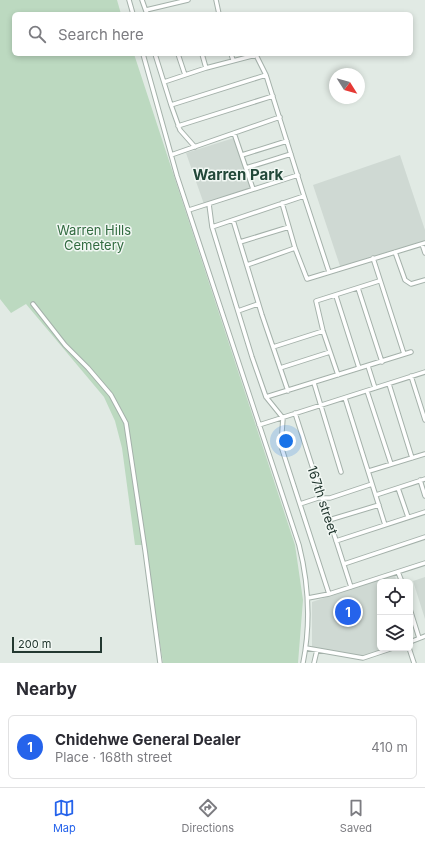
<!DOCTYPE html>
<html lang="en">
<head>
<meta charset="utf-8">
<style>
	:root { --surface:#fff; --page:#f7f7f7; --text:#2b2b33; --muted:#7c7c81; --line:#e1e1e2; --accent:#2563eb }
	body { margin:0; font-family:Inter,sans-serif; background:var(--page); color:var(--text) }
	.controls { position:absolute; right:12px; bottom:12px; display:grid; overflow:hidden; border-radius:6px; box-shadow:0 2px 6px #0003 }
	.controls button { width:36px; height:36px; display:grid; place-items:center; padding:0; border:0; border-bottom:1px solid var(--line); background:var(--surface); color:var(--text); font:20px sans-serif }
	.compass { position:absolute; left:329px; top:68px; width:36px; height:36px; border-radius:50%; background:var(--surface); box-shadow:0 2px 6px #0003; rotate:127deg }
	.scale { position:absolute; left:12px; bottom:10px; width:90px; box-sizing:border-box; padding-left:4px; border:2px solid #233830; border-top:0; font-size:11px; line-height:14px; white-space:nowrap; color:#233830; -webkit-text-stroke:3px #f1f7f3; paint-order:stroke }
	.you { position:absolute; left:286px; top:441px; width:14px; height:14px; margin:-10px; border:3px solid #fff; border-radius:50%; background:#1a73e8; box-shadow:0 0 0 6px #1a73e833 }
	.badge { display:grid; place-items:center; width:26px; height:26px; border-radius:50%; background:var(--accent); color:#fff; font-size:13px; font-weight:700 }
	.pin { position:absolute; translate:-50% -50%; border:2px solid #fff; box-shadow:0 1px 4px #0006 }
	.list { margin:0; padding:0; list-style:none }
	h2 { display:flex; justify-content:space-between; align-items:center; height:52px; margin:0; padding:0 16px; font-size:17px }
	h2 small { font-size:13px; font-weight:400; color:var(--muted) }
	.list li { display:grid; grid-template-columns:26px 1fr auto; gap:12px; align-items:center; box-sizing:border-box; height:64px; margin:0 8px 8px; padding:0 8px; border:1px solid var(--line); border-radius:6px }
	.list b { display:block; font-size:15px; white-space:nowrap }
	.list p { margin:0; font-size:13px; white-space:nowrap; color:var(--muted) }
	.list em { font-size:13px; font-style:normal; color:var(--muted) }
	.icon { flex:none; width:22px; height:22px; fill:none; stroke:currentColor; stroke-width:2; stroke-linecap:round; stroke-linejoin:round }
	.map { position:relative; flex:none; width:425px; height:663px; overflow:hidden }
	.search { position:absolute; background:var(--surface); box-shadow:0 2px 6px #0003; left:12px; right:12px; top:12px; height:44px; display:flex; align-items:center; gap:10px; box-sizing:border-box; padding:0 14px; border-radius:6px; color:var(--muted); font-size:15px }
	.sheet { height:124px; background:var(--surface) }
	nav { display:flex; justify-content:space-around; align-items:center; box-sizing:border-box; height:56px; border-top:1px solid var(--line); background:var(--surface); font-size:11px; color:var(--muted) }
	nav a { display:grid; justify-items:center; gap:2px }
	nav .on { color:var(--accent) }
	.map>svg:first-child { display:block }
</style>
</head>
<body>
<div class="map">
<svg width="425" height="663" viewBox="0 0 425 663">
	<rect width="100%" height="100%" fill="#e1eae4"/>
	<path fill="#cfd9d3" d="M237,137L254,190L205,207L186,153Z
		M400,155L425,230V241L341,269L313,185Z
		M394,573L397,582H380V648H389L364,658L318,651L312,647V602L330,596L329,591H338Z
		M425,577V619L413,581Z"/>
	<path fill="#bcd9c0" d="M0,0H117L121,14H14V54H134L295,545L303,600L298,663H163L145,545H135L122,448L115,421L104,397L26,304L11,313L0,299Z"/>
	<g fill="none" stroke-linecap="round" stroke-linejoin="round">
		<defs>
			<path id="minor" d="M129,0L133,14
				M142,0L147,14
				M216,0L219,14
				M146,10L188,0
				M143,54L177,176L299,545C309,585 311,623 303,663
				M155,54L171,105
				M178,54L185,75
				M202,54L206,68
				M231,54L233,60
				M164,82L206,68L256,55L266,75L304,196
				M178,126L273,96
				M234,133L253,189
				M195,147L180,130L171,105L266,75
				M171,155L280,117
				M242,155L287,141
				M246,168L291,154
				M282,203L295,248L307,279L425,243
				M209,204L212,227L252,357L266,397
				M189,210L298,175
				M233,220L262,315L288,391
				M212,227L304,196L329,272
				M240,242L289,227
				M422,244L425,253
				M395,252L405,280L411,284L425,280
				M373,258L404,354
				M247,265L295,248
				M358,288L382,362
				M336,296L359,368
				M33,304L65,345L88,368L111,395L126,423L145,550L160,663
				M238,311L258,304
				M273,347L323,331
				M368,366L375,388
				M280,368L330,352
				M338,375L323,331L316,301L379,281
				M411,376L425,420
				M314,383L341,472
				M389,384L412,458
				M367,391L391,464
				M345,398L385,525
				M295,413L351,587
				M259,425L425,372
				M369,471L425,454
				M420,480L425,496
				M398,488L408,517
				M376,495L425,479
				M300,504L318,498H330L372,484
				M329,520L379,505
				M336,541L425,512
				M344,564L425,537
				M398,572L402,582
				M329,594L281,446L283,418L266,397L411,352
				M308,598L329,594L425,563
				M410,609L419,638
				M410,642L425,636
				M306,648L363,658L393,648
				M409,648L414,663
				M314,663L317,650"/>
		</defs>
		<use href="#minor" stroke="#a4b1aa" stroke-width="5.5"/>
		<use href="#minor" stroke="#fff" stroke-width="3.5"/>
	</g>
	<g text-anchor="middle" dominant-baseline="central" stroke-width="3" stroke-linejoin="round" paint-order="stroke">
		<g font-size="13" fill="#326b40" stroke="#f1f7f3">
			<text x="94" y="230">Warren Hills<tspan x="94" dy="15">Cemetery</tspan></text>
		</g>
		<g font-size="13" fill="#233830" stroke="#f1f7f3">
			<text transform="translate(323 500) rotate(72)">167th street</text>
		</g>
		<g font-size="15" font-weight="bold" fill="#224839" stroke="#f1f7f3">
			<text x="238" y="174">Warren Park</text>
		</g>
	</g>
</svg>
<div class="controls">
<button><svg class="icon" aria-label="locate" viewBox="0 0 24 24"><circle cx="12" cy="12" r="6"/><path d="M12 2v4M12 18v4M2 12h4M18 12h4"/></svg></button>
<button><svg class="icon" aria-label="layers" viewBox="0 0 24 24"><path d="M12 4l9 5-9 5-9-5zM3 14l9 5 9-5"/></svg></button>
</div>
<svg class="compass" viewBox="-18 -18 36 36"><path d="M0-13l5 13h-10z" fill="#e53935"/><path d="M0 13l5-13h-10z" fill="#7c7c81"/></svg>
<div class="scale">200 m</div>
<div class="you"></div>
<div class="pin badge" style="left:348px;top:612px">1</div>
<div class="search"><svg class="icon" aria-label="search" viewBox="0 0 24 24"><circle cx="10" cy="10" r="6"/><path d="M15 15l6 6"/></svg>Search here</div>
</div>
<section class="sheet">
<h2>Nearby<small></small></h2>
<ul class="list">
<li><span class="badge">1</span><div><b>Chidehwe General Dealer</b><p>Place · 168th street</p></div><em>410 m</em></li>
</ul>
</section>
<nav>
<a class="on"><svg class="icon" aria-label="map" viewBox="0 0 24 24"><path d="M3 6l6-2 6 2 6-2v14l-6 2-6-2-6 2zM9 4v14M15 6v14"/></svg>Map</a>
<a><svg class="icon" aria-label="directions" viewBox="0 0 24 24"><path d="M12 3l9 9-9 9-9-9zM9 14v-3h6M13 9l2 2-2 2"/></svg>Directions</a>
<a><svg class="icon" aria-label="saved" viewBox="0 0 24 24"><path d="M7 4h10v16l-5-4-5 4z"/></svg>Saved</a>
</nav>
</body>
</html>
